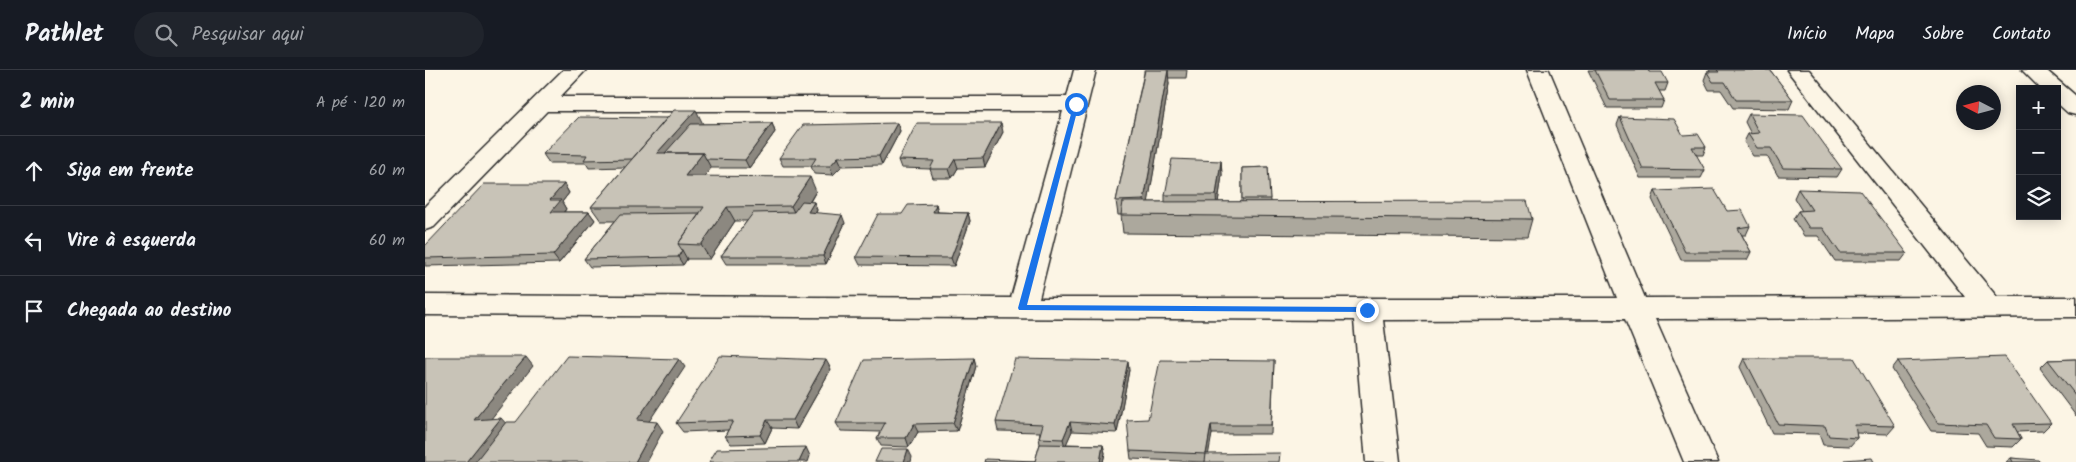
<!DOCTYPE html>
<html lang="pt">
<head>
<meta charset="utf-8">
<style>
	:root { --surface:#171b24; --page:#20242c; --text:#f1f3f6; --muted:#9ea1a6; --line:#363941 }
	body { margin:0; font-family:Kalam,sans-serif; background:var(--page); color:var(--text) }
	.controls { position:absolute; right:15px; top:15px; display:grid; overflow:hidden; border-radius:0px; box-shadow:0 2px 12px #0003 }
	.controls button { width:45px; height:45px; display:grid; place-items:center; padding:0; border:0; border-bottom:1px solid var(--line); background:var(--surface); color:var(--text); font:25px sans-serif }
	.compass { position:absolute; left:1531px; top:15px; width:45px; height:45px; border-radius:50%; background:var(--surface); box-shadow:0 2px 12px #0003; rotate:276deg }
	.stop { position:absolute; width:15px; height:15px; margin:-11px; border:4px solid #1a73e8; border-radius:50%; background:#fff }
	.stop.end { background:#1a73e8; border-color:#fff; box-shadow:0 1px 5px #0008 }
	.list { margin:0; padding:0; list-style:none }
	h2 { display:flex; justify-content:space-between; align-items:center; height:65px; margin:0; padding:0 20px; font-size:21px }
	h2 small { font-size:16px; font-weight:400; color:var(--muted) }
	.list li { display:grid; grid-template-columns:32px 1fr auto; gap:15px; align-items:center; box-sizing:border-box; height:70px; padding:0 20px; border-top:1px solid var(--line) }
	.list b { display:block; font-size:19px; white-space:nowrap }
	.list em { font-size:16px; font-style:normal; color:var(--muted) }
	.icon { flex:none; width:28px; height:28px; fill:none; stroke:currentColor; stroke-width:2; stroke-linecap:round; stroke-linejoin:round }
	.map { position:relative; flex:none; width:1651px; height:392px; overflow:hidden }
	header { display:flex; align-items:center; gap:30px; box-sizing:border-box; height:70px; padding:0 25px; background:var(--surface); border-bottom:1px solid var(--line) }
	header strong { font-size:24px }
	nav { display:flex; gap:28px; margin-inline-start:auto; font-size:18px }
	.search { width:350px; height:45px; background:var(--page); display:flex; align-items:center; gap:12px; box-sizing:border-box; padding:0 18px; border-radius:28px; color:var(--muted); font-size:19px }
	main { display:flex }
	aside { flex:1; background:var(--surface) }
	.map>svg:first-child { display:block }
</style>
</head>
<body>
<header>
<strong>Pathlet</strong>
<div class="search"><svg class="icon" aria-label="search" viewBox="0 0 24 24"><circle cx="10" cy="10" r="6"/><path d="M15 15l6 6"/></svg>Pesquisar aqui</div>
<nav><a>Início</a><a>Mapa</a><a>Sobre</a><a>Contato</a></nav>
</header>
<main>
<aside>
<h2>2 min<small>A pé · 120 m</small></h2>
<ul class="list">
<li><svg class="icon" aria-label="ahead" viewBox="0 0 24 24"><path d="M12 20V5M6 11l6-6 6 6"/></svg><div><b>Siga em frente</b></div><em>60 m</em></li>
<li><svg class="icon" aria-label="left" viewBox="0 0 24 24"><path d="M17 20v-9H6M10 6l-5 5 5 5"/></svg><div><b>Vire à esquerda</b></div><em>60 m</em></li>
<li><svg class="icon" aria-label="arrive" viewBox="0 0 24 24"><path d="M6 21V4h12l-3 4 3 4H6"/></svg><div><b>Chegada ao destino</b></div></li>
</ul>
</aside>
<div class="map">
<svg width="1651" height="392" viewBox="0 0 1651 392">
	<rect width="100%" height="100%" fill="#fcf5e5"/>
	<filter id="ink" filterUnits="userSpaceOnUse"><feTurbulence type="fractalNoise" baseFrequency=".02" numOctaves="2"/><feDisplacementMap in="SourceGraphic" scale="10" xChannelSelector="R" yChannelSelector="G"/><feConvolveMatrix kernelMatrix="1 2 1 2 8 2 1 2 1" color-interpolation-filters="sRGB"/></filter>
	<g filter="url(#ink)">
		<g fill="none" stroke-linecap="round" stroke-linejoin="round">
			<defs>
				<path id="street" d="M138,0H161L135,27H642L649,0H671L614,228H1192L1102,0H1124L1220,228L1540,227L1362,0H1384L1572,227H1651V247L1230,249L1293,392H1259L1200,249L958,250L975,392H941L929,250L0,245V225L586,228L638,41H122L9,157L0,160V136Z
					M1597,0H1621L1651,26V45L1643,43L1632,33V19H1616Z"/>
			</defs>
			<use href="#street" stroke="#2b2b2b" stroke-width="3"/>
			<use href="#street" fill="#fcf5e5" fill-rule="evenodd"/>
		</g>
		<path fill="#aca89d" stroke="#2b2b2b" d="M719,0H762L761,8H743L744,14L723,132H740V125L796,91L797,105L793,132H817V98L843,97L845,132L1107,149L1102,167L698,163L696,145H693L691,131L719,3Z
			M1163,0H1223L1224,2L1243,13L1240,21H1234L1239,30L1236,38H1182Z
			M1284,0H1345L1368,30L1364,39L1308,38L1296,20H1284L1279,10L1282,2H1285Z
			M1324,44L1417,99L1412,107L1353,106L1342,86H1328L1319,72L1323,64H1326L1320,52Z
			M1195,47L1281,77L1278,85H1271L1280,100L1276,108H1215L1192,55Z
			M347,53L350,62L324,98H286L279,106L391,121L385,132H389L392,140L391,143L420,153L401,194H301L296,186L322,151H310L285,189H262L258,195L165,197L159,189L190,151H176L166,137L200,97L164,98L161,93H124L118,84L278,54Z
			M472,53L475,61L457,95L417,96L408,105L389,104L386,96H358L354,88Z
			M578,62L560,97L533,98L527,108H508L505,99L476,98L473,90Z
			M139,114L144,123L137,132L141,139L139,142H164L170,150L134,193L0,196V176Z
			M1373,119L1482,183L1476,191H1410L1393,166H1379L1368,149L1373,141H1377L1369,128Z
			M1230,121L1302,141L1325,156L1321,165H1317L1326,182L1322,190H1256L1227,129Z
			M511,134L513,142L543,143L545,151L529,196L435,195L431,187L477,144Z
			M549,288L551,296L532,361L493,362L484,377L456,376L452,368L456,362L416,361L411,353Z
			M1319,288L1470,356L1463,364L1431,363L1432,368L1425,376L1398,375L1394,364L1347,363L1315,297Z
			M1651,289V346L1615,298L1623,290Z
			M849,291L846,364H787L780,392L706,389L705,381L723,349Z
			M1473,291L1626,353L1618,361L1592,362L1596,369L1588,377L1561,376L1553,363L1506,361L1467,299Z
			M406,299L372,359L347,358L340,373L306,374L300,366L303,360L258,362L251,353Z
			M704,300L692,363L647,361L641,374L678,375L680,383L678,392H559L610,391L615,374L614,368L615,362L573,361L571,352Z
			M1586,388L1615,392H1581Z"/>
		<path fill="#8c8880" stroke="#2b2b2b" d="M743,0L744,14L721,145L719,130Z
			M271,40L278,54L247,89L232,83Z
			M347,53L350,62L324,98L320,90Z
			M472,53L475,61L457,95L454,86Z
			M576,53L578,62L560,97L558,88Z
			M278,83L286,98L268,120L260,106Z
			M413,87L417,96L408,105L405,96Z
			M530,89L533,98L527,108L524,99Z
			M796,91L797,105L792,140L791,125Z
			M385,107L391,121L373,151L366,136Z
			M139,114L144,123L137,132L141,139L132,150L126,142L125,130Z
			M389,132L392,140L387,151L383,142Z
			M511,134L513,143L508,142Z
			M302,137L310,151L285,189L276,175Z
			M164,142L170,150L134,193L128,185Z
			M543,143L545,151L529,196L526,188Z
			M417,145L420,153L401,194L398,186Z
			M257,180L262,189L258,195L253,187Z
			M101,287L108,296L58,359L49,350Z
			M549,288L551,296L532,361L528,353Z
			M254,289L260,297L219,359L212,350Z
			M401,290L406,299L372,359L368,350Z
			M703,291L704,300L692,363L690,355Z
			M76,348L84,357L56,392H41Z
			M342,350L347,358L340,373L335,365Z
			M232,352L238,361L221,392H210Z
			M645,352L647,361L640,377L638,369Z
			M489,354L493,362L484,377L481,368Z
			M786,355L787,364L782,392L781,384Z
			M678,375L680,383L678,392H675Z
			M381,377L385,386L383,392H374Z
			M483,379L487,387L486,392H479Z"/>
		<path fill="#c8c3b7" stroke="#2b2b2b" d="M720,0H743L719,130L691,131Z
			M1170,0H1223L1224,2H1237L1243,13H1230L1239,30H1185Z
			M1292,0H1345L1368,30H1311L1300,12H1288L1282,2H1294Z
			M249,40H271L232,83H278L260,106L385,107L366,136L302,137L276,175L253,174L279,137H166Z
			M1324,44L1378,45L1417,99L1358,98L1346,78H1332L1323,64L1334,63Z
			M154,47L242,48L207,89L159,90L162,85L118,84Z
			M1195,47L1249,49L1258,65L1273,64L1281,77H1267L1280,100L1218,99Z
			M347,53L320,90L281,89L278,83H240L266,54Z
			M472,53L454,86L413,87L405,96H386L391,88H354L378,55Z
			M492,53H576L558,88L530,89L524,99H505L509,91L473,90Z
			M747,89L796,91L791,125H740Z
			M843,97L845,129H817V98Z
			M59,114H139L125,130H136L126,142H164L128,185L0,188V176Z
			M1289,119L1302,141L1317,140L1325,156L1313,158L1326,182H1260L1230,121Z
			M1373,119L1435,121L1482,183H1415L1398,158H1384L1373,141L1387,140Z
			M377,131L389,132L383,142L417,145L398,186H296L328,143L369,142Z
			M1102,131L1107,149L696,145L698,132Z
			M511,134L508,142L543,143L526,188L431,187L453,144H477L483,135Z
			M275,143L253,174L257,180L253,187L159,189L196,144Z
			M142,286L254,289L212,350L232,352L210,392H50L81,352H91Z
			M295,286L401,290L368,350H342L335,365L300,366L308,351L251,353Z
			M0,287H101L49,350L76,348L41,392H0Z
			M1580,287L1626,353L1588,354L1596,369L1569,368L1561,355L1513,353L1473,291Z
			M549,288L528,353L489,354L481,368H452L460,353H411L439,290Z
			M1319,288H1429L1470,356L1430,355L1432,368L1404,366L1400,356L1353,354Z
			M590,289L703,291L690,355L645,352L638,369L614,368L618,354L571,352Z
			M1651,289V326L1623,290Z
			M735,290L849,291L846,355H786L781,384L705,381L702,350L723,349Z
			M615,374L678,375L675,392H559L560,389L610,391Z
			M381,377L374,392H284L292,379Z
			M456,379H483L479,392H450Z
			M855,383L854,392H780L781,384Z
			M1447,388L1449,392H1420L1419,390Z
			M1586,388L1613,390L1615,392H1588Z"/>
	</g>
	<path fill="#1a73e8" d="M649,33L654,34L602,235L942,237L946,238V242L594,240L593,238Z"/>
</svg>
<div class="controls">
<button>+</button>
<button>−</button>
<button><svg class="icon" aria-label="layers" viewBox="0 0 24 24"><path d="M12 4l9 5-9 5-9-5zM3 14l9 5 9-5"/></svg></button>
</div>
<svg class="compass" viewBox="-18 -18 36 36"><path d="M0-13l5 13h-10z" fill="#e53935"/><path d="M0 13l5-13h-10z" fill="#9ea1a6"/></svg>
<div class="stop" style="left:651px;top:34px"></div>
<div class="stop end" style="left:942px;top:240px"></div>
</div>
</main>
</body>
</html>
